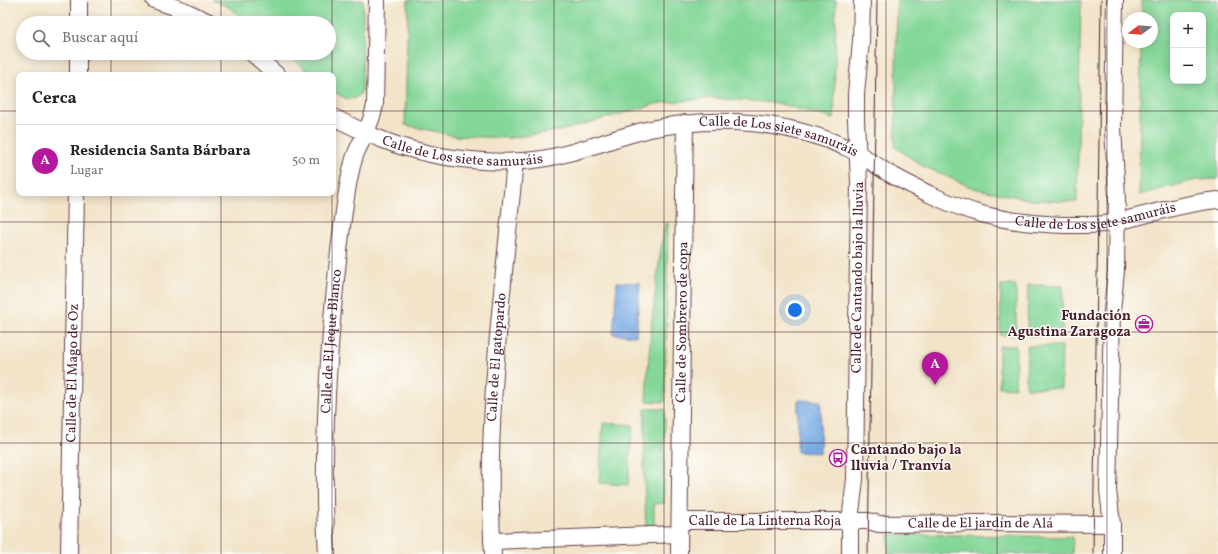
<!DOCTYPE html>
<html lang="es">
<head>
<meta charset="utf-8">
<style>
	:root { --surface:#fff; --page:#f6f6f6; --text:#222; --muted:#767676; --line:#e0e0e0; --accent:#b5179e }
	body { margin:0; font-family:Vollkorn,serif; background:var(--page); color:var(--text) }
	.controls { position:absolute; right:12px; top:12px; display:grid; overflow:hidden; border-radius:8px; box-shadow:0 2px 10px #0003 }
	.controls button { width:36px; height:36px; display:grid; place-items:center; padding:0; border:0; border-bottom:1px solid var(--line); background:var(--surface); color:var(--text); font:20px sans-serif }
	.compass { position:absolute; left:1122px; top:12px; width:36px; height:36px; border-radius:50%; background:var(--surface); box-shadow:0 2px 10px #0003; rotate:254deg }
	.you { position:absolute; left:795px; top:310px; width:14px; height:14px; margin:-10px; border:3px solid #fff; border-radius:50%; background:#1a73e8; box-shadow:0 0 0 6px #1a73e833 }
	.badge { display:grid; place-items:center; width:26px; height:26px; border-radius:50%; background:var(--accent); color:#fff; font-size:13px; font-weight:700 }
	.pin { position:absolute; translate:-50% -33px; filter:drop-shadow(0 1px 2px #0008) }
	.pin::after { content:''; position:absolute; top:21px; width:14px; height:12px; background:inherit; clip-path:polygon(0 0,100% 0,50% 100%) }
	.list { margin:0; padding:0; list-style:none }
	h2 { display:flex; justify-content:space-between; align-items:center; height:52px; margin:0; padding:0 16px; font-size:17px }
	h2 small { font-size:13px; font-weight:400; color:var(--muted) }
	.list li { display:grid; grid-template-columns:26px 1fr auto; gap:12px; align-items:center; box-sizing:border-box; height:72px; padding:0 16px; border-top:1px solid var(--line) }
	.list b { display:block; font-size:15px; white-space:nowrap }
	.list p { margin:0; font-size:13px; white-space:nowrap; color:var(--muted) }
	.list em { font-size:13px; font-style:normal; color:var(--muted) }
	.icon { flex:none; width:22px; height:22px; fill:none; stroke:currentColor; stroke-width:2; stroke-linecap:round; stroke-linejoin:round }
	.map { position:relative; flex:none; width:1218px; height:554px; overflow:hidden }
	.search { position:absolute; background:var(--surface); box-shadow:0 2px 10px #0003; left:16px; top:16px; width:320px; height:44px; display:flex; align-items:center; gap:10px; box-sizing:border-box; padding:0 14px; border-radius:22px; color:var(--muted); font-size:15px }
	.panel { position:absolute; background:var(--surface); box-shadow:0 2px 10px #0003; left:16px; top:72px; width:320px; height:124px; border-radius:8px }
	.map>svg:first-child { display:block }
</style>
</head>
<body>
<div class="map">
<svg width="1218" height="554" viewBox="0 0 1218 554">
	<rect width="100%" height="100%" fill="#fdfcf7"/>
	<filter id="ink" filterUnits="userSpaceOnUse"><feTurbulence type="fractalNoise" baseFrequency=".025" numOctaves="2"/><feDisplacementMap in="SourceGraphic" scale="8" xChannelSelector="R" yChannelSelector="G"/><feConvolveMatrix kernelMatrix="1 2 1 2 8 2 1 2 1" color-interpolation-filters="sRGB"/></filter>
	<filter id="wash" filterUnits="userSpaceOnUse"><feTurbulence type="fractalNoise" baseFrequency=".012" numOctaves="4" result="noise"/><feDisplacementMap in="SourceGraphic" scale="16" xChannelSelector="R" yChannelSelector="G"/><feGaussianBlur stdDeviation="0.9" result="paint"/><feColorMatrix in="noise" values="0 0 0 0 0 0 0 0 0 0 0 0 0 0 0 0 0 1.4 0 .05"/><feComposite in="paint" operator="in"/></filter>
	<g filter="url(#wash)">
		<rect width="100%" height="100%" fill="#f2e4c9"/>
		<path fill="#84d799" stroke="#677b62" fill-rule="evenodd" d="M212,0H363L362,91C354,105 344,98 333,91V75H312L287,53H329V23H250L230,8Z
			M408,0H836L834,119L777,103L715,98L660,103L559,131L509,138L456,136L405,125Z
			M897,0H1081L1077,202L1032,200L973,188L923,166L895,147Z
			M1142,0H1218V179L1196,180L1139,195L1141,42H1152V18H1142ZM1173,15H1203V81H1173Z
			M668,223L665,402L646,401C649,342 655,283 665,224Z
			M1001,285H1016V335H1000Z
			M1028,285L1063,286L1062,336L1027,335Z
			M999,346H1016L1015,388L999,387Z
			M1027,346H1062L1061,388H1026Z
			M645,409H665L664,503L654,504V530H646L644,474Z
			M603,423L633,425L628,485L599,483Z
			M889,534L1073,537L1072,554H888Z"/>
		<path fill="#77a9e3" stroke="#606487" d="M617,282L640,283L636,336L613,334Z
			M798,400L821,401L820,453L797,452Z"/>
	</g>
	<g filter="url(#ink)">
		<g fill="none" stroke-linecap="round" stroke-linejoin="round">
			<defs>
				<g id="street">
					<path d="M154,0L183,10L211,23"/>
					<path d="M79,23V0"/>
					<path d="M252,53L277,75"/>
					<path d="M78,75V53"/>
					<path id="s1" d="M333,117C359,130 386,143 414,150C454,161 511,166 552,157C585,150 617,137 650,129C683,122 717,120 751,123C782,126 816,134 845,147C860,153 874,164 888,173C918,189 949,205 981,214C1008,221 1036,224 1063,225C1079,225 1095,226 1110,223C1146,216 1181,203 1218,200"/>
					<path id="s2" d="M680,521H868L879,524L979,523L1112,524"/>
					<path d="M492,541L679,534"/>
					<path id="s3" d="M69,554L76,193"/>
					<path id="s4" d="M327,554C322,473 326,389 333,309C337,268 341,226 348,185C350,175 352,163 356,153C363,137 372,123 375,105L377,0"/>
					<path id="s5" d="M493,554C484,424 503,291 515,161"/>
					<path id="s6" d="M679,554L685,123"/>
					<path id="s7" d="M850,554V521L855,479L859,183L856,120V94L861,41L862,0"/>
					<path d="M1112,554V524L1108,490L1112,311L1116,271L1117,197L1113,128L1115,0"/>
				</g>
			</defs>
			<use href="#street" stroke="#633d43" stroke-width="18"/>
			<use href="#street" stroke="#fff" stroke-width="16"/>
			<path stroke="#4a1f2b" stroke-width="1" d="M868,554L877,0
				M1093,554L1101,0"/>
		</g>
	</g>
	<path fill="none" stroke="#4a1f2b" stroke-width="1" stroke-opacity="0.55" d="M111,0V23M221,0V23M332,0V75M443,0V554M554,0V554M664,0V554M775,0V554M886,0V554M997,0V554M1107,0V554M111,53V75M221,53V75M0,111H19M333,111H1218M111,193V554M221,193V554M332,193V554M0,222H1218M0,332H1218M0,443H1218"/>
	<defs>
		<symbol id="office-ring" viewBox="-11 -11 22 22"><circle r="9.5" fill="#fdfcf7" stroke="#b5179e" stroke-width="1.5"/><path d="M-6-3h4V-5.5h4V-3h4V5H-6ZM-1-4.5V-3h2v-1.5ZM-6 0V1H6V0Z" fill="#b5179e"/></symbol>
		<symbol id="bus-ring" viewBox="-11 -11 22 22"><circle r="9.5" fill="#fdfcf7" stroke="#b5179e" stroke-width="1.5"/><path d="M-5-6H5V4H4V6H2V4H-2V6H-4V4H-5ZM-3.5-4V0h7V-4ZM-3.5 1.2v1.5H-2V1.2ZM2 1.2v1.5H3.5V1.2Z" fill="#b5179e"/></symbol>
	</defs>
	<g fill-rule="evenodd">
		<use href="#office-ring" x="1134" y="314" width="20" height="20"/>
		<use href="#bus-ring" x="828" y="448" width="20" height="20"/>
	</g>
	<g text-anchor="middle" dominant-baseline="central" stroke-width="3" stroke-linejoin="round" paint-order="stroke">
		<g font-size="14" fill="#4a1f2b" stroke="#fdfcf7">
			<text stroke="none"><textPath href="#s1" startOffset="460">Calle de Los siete samuráis</textPath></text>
			<text stroke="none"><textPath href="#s1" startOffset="136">Calle de Los siete samuráis</textPath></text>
			<text stroke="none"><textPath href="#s1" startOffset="796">Calle de Los siete samuráis</textPath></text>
			<text stroke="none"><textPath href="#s7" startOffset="277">Calle de Cantando bajo la lluvia</textPath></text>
			<text stroke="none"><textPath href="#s6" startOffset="232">Calle de Sombrero de copa</textPath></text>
			<text stroke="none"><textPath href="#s4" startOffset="213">Calle de El Jeque Blanco</textPath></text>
			<text stroke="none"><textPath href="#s5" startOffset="197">Calle de El gatopardo</textPath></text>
			<text stroke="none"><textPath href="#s3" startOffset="181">Calle de El Mago de Oz</textPath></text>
			<text stroke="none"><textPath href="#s2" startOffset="85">Calle de La Linterna Roja</textPath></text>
			<text stroke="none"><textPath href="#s2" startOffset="301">Calle de El jardín de Alá</textPath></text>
		</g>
		<g font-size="14" font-weight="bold" fill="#4a1f2b" stroke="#fdfcf7" text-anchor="end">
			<text x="1131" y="316">Fundación<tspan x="1131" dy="16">Agustina Zaragoza</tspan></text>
			<text x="851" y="450" text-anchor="start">Cantando bajo la<tspan x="851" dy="16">lluvia / Tranvía</tspan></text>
		</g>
	</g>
</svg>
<div class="controls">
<button>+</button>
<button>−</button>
</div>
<svg class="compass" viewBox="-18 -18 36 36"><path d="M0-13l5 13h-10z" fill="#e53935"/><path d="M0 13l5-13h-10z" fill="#767676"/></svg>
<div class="you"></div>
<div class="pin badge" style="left:935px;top:385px">A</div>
<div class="search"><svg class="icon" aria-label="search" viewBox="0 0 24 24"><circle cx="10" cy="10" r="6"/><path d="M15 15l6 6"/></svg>Buscar aquí</div>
<section class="panel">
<h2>Cerca<small></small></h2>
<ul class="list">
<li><span class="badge">A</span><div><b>Residencia Santa Bárbara</b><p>Lugar</p></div><em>50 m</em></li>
</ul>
</section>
</div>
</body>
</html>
